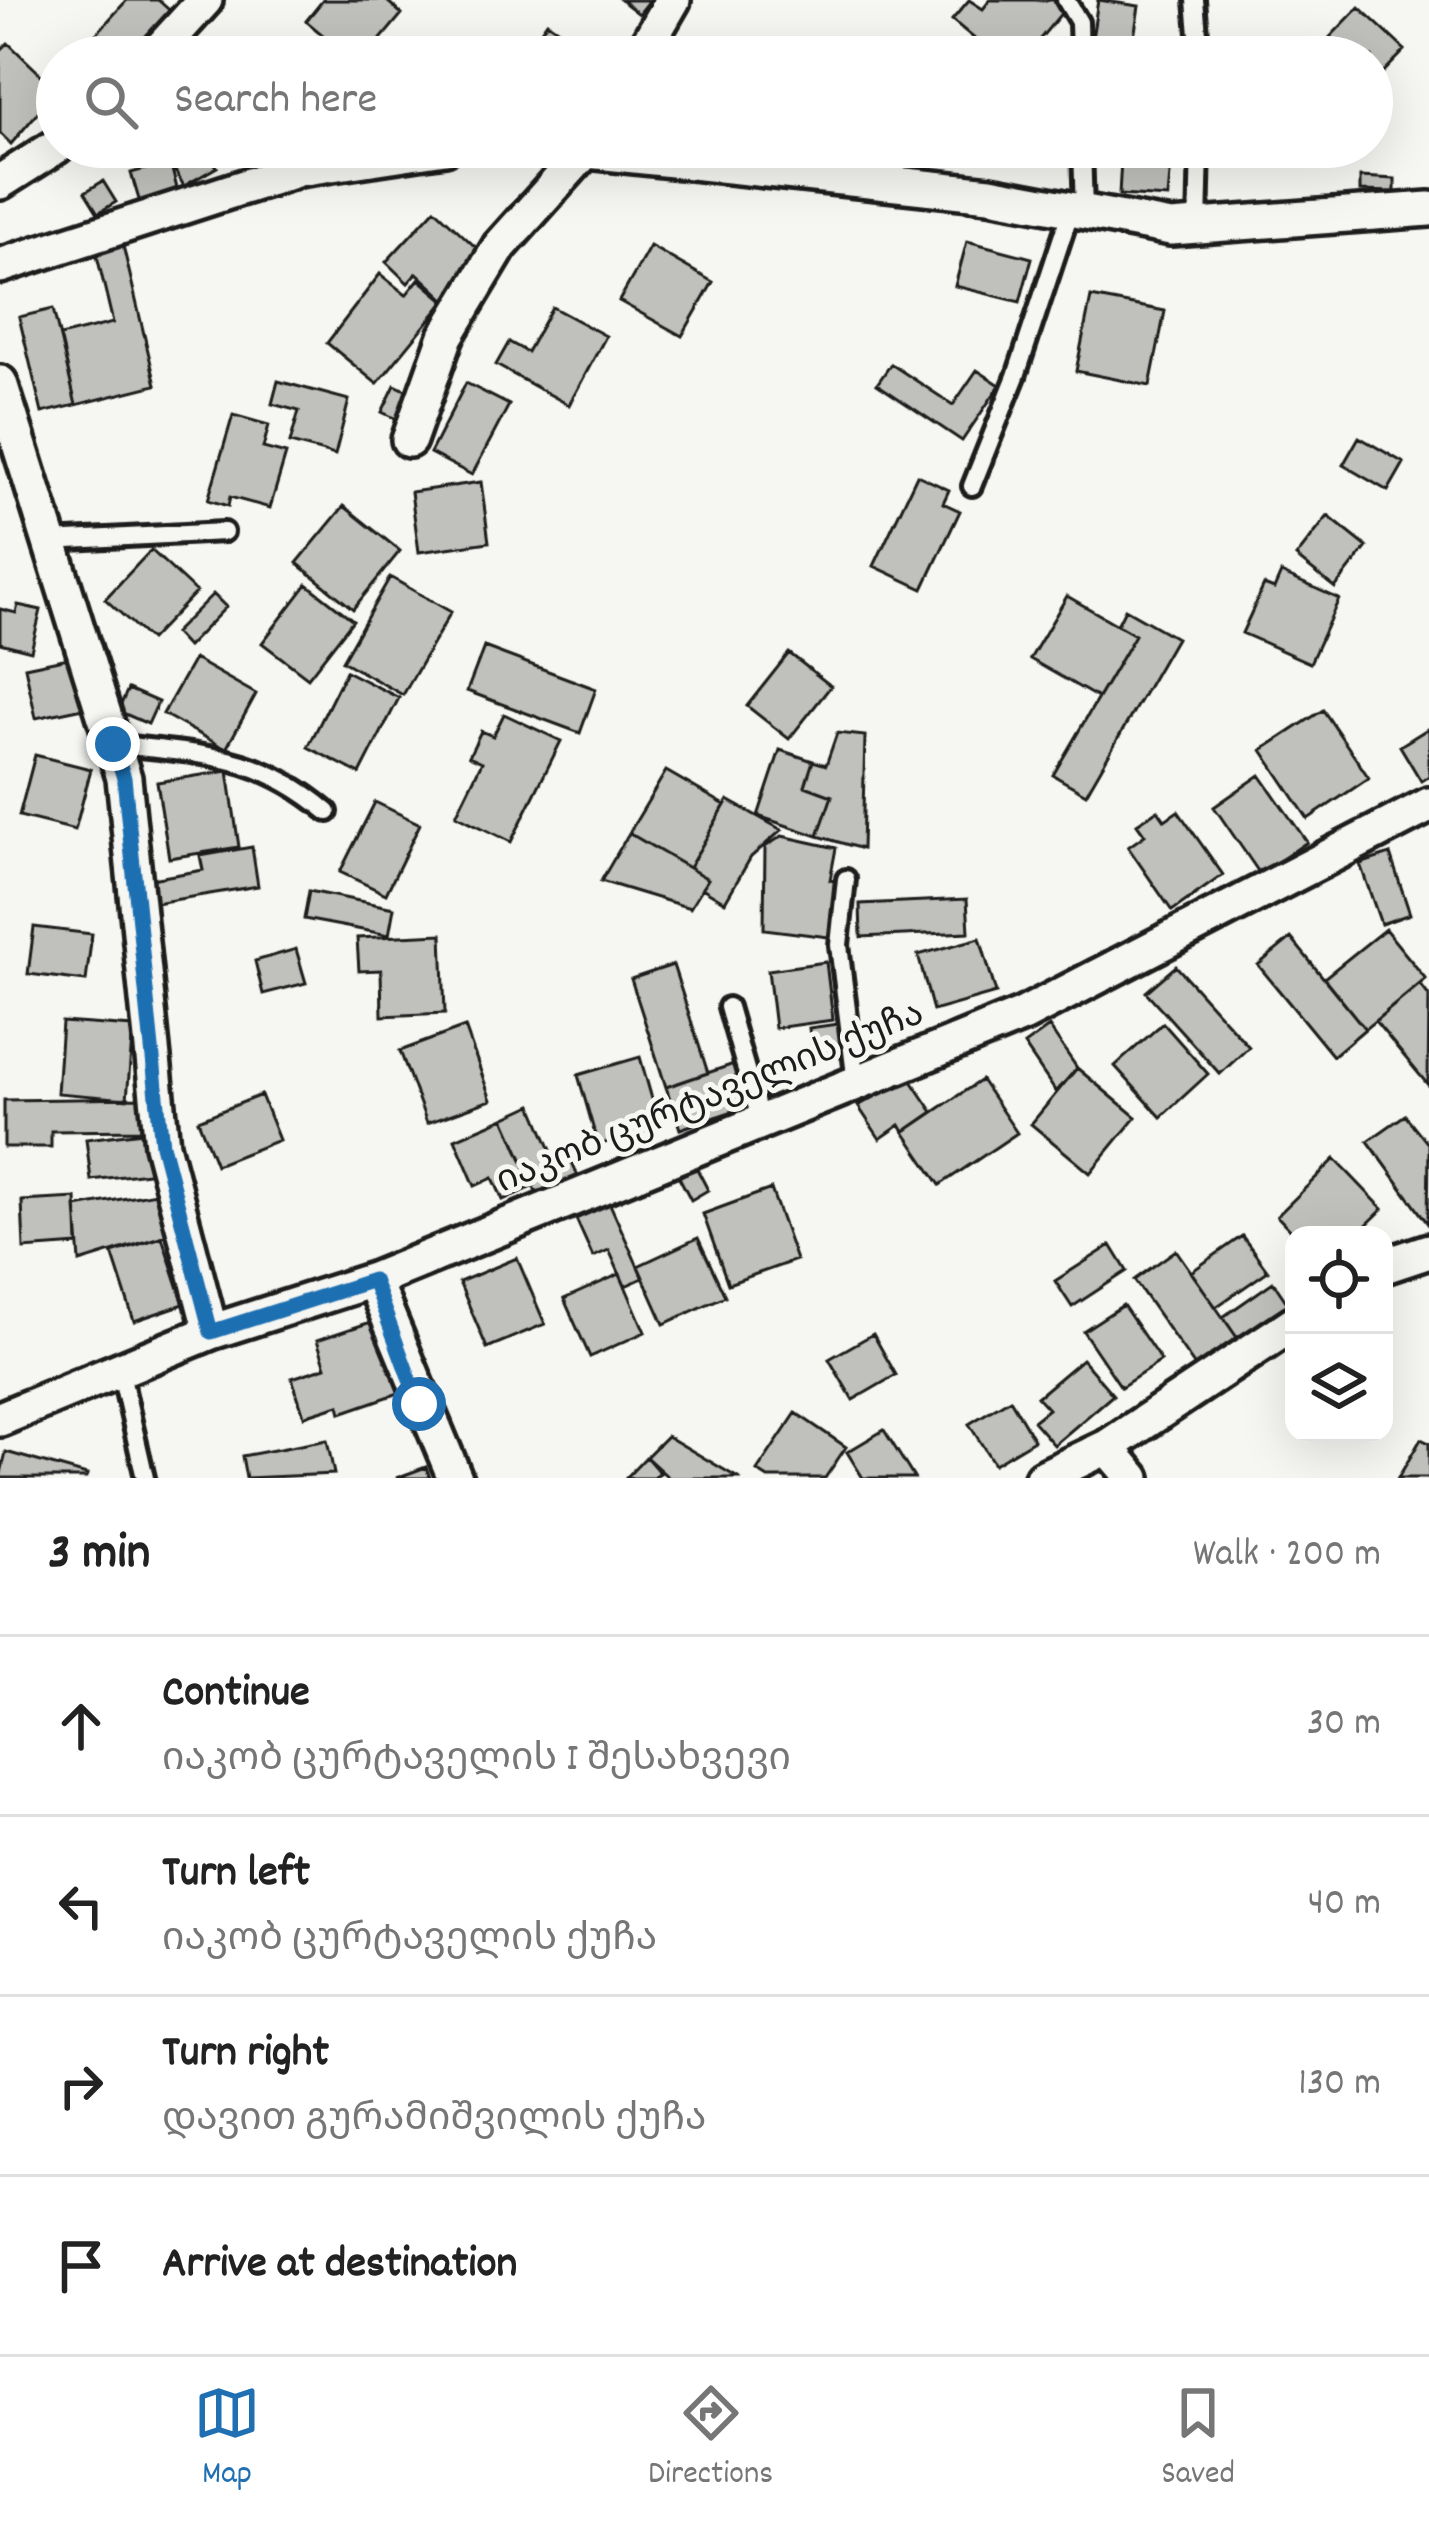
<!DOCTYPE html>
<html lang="en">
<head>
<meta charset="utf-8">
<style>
	:root { --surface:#fff; --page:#f2f2f2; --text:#222; --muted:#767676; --line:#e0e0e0; --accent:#1f6fb2 }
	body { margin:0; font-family:Dekko,"Noto Sans Georgian",sans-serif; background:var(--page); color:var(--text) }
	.controls { position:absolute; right:36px; bottom:36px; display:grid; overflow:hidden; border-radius:24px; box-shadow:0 12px 48px #0002 }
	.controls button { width:108px; height:108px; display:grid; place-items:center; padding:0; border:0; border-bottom:3px solid var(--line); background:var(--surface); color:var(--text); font:60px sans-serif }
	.stop { position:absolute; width:36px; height:36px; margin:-27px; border:9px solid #1f6fb2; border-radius:50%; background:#fff }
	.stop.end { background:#1f6fb2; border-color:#fff; box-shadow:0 3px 12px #0008 }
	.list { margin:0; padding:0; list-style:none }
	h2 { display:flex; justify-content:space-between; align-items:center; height:156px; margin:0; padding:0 48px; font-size:51px }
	h2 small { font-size:39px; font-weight:400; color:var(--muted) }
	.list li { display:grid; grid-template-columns:78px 1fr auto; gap:36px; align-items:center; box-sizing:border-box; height:180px; padding:0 48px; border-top:3px solid var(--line) }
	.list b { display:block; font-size:45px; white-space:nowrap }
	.list p { margin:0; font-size:39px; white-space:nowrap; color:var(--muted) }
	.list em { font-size:39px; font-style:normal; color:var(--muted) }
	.icon { flex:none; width:66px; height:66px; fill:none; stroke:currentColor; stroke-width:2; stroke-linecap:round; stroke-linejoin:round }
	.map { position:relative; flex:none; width:1429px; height:1478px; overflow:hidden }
	.search { position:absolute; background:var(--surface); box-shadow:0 12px 48px #0002; left:36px; right:36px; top:36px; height:132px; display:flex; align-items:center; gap:30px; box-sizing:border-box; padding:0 42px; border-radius:66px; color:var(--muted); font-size:45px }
	.sheet { height:876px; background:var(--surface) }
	nav { display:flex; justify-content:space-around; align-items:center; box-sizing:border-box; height:168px; border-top:3px solid var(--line); background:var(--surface); font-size:33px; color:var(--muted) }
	nav a { display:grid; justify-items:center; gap:6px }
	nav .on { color:var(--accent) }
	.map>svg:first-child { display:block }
</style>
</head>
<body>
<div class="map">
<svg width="1429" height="1478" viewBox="0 0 1429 1478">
	<rect width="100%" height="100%" fill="#f6f6f2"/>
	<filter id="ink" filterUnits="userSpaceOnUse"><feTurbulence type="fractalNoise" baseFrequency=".00833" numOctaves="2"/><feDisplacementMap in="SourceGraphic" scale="24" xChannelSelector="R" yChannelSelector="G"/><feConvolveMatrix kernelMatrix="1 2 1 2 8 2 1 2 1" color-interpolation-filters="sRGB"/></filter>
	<g filter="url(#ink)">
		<path fill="#c0c0bd" stroke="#1c1c1c" stroke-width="3" d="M127,0H158L177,17L140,57H105L89,42Z
			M323,0H386L402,14L366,57H349L306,21Z
			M621,0H650L639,14Z
			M969,0L983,9L990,0H1053L1064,10L1025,57H996L952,20Z
			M1098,0L1139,6L1131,57L1090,52Z
			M1359,7L1405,50L1372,84V57H1311Z
			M547,22L597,57H522Z
			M1134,38L1192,47L1191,57H1131Z
			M8,43L57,90L11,144L0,133V51Z
			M161,147H205L217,167L184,186Z
			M996,147H1059L1057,160L996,152Z
			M1121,159L1171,162L1168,198L1119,195Z
			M170,162L178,192L140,203L131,173Z
			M1360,177L1395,179V192L1360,191Z
			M103,181L116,202L98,213L85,192Z
			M435,209L485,256L445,299L417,273L408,283L386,262Z
			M120,233L156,385L76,405L60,336L113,323L93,239Z
			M967,241L1032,258L1020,302L955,286Z
			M650,246L713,282L682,336L619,301Z
			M380,274L406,295L419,279L445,301L377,384L327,343Z
			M1091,297L1165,311L1150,386L1076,371Z
			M552,307L606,336L569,405L496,365L509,342L527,352Z
			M53,309L76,405L42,413L19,317Z
			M891,364L953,405L977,370L1000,385L962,441L877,384Z
			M278,381L349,400L335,455L290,443L299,411L272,404Z
			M466,383L509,405L472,475L430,453Z
			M395,385L418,396L405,423L382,412Z
			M233,415L269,425L263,448L286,454L270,508L230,497L228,506L208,500Z
			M1359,437L1404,463L1388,491L1343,465Z
			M917,475L949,490L943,503L960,511L923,589L874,566Z
			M481,482L489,542L419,552L411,492Z
			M344,506L400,551L353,609L297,563Z
			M1328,516L1367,547L1335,588L1296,557Z
			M151,550L196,592L150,640L105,599Z
			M1281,573L1339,599L1310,663L1242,633L1264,585L1274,589Z
			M390,577L451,612L403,695L342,661Z
			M307,584L353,620L308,678L262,643Z
			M213,594L226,607L187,647L174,633Z
			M1067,596L1135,635L1098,698L1030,659Z
			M18,605L41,610L31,651L0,643V609L16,613Z
			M1125,609L1176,638L1086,794L1053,775L1135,635L1117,625Z
			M484,647L596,689L580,733L467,691Z
			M789,653L831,686L789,739L747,706Z
			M73,657L83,708L36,718L25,667Z
			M194,659L256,694L226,749L163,714Z
			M346,671L399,698L360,774L308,747Z
			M128,689L158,702L148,724L118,711Z
			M1323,710L1369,778L1308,819L1262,750Z
			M504,714L561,741L511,842L456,815L482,762L469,756L481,731L493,736Z
			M1429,728V776L1421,781L1400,746Z
			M837,733L865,736L862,849L818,836L832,796L805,786L813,761L826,765Z
			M780,750L813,761L805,786L832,796L818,836L758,816Z
			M35,755L91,769L75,830L19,816Z
			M228,771L239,847L169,858L157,782Z
			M666,771L725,805L689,868L629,833Z
			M1260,775L1307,842L1260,874L1214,807Z
			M728,800L782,830L751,857L725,902L702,888L708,879L689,868Z
			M375,802L420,824L386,894L340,872Z
			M1158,810L1165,820L1178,811L1223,875L1172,911L1128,847L1145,835L1137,824Z
			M629,833L708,879L690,908L601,881Z
			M782,836L836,848L830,880L839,882L837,938L764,929L765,847Z
			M252,847L258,886L149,904L145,880L203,870L200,856Z
			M1390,854L1410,914L1381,924L1360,864Z
			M309,891L394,908L389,935L304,919Z
			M967,899L969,932L861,937L860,904Z
			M34,927L92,934L86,981L28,974Z
			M1385,929L1426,979L1365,1029L1324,978Z
			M442,934L445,1013L382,1016L381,970L359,971L357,938Z
			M980,938L996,993L933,1011L918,955Z
			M1291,938L1365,1029L1333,1056L1258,965Z
			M296,949L306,983L263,994L255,961Z
			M826,962L833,1020L775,1028L768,970Z
			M673,965L708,1073L666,1087L631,979Z
			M1176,966L1249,1047L1220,1074L1146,992Z
			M1420,984L1429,996L1428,1085L1375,1021Z
			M62,1022L133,1027L127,1099L57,1093Z
			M1163,1023L1208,1074L1161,1117L1115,1066Z
			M838,1024L843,1057L813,1062L809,1028Z
			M465,1027L491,1100L427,1123L400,1051Z
			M1049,1027L1077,1068L1056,1092L1024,1045Z
			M640,1057L660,1127L598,1145L578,1075Z
			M734,1064L748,1106L680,1129L666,1087Z
			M1077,1068L1136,1117L1090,1173L1031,1124Z
			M910,1078L933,1112L904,1132L900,1125L880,1139L858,1106Z
			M981,1080L1017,1133L940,1185L904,1132Z
			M261,1095L279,1140L216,1165L198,1120Z
			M146,1098V1130L51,1131V1147H4V1100Z
			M532,1105L553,1155L567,1149L579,1179L538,1197L504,1118Z
			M1405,1115L1429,1145L1428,1224L1368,1141Z
			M504,1118L534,1186L503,1200L493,1178L475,1186L455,1139Z
			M151,1131L156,1172L91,1180L86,1139Z
			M1335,1159L1383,1209L1356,1235H1295L1277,1216Z
			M696,1167L708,1190L691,1200L679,1177Z
			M771,1189L796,1260L728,1284L703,1214Z
			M167,1191L173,1233L80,1262L76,1207Z
			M76,1198L78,1245L24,1249L22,1201Z
			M610,1204L643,1278L625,1286L609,1250L593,1257L576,1219Z
			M1242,1236L1268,1271L1216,1307L1191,1272Z
			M162,1237L184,1304L134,1321L112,1253Z
			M698,1238L725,1296L664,1324L638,1266Z
			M1111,1245L1127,1271L1072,1307L1055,1281Z
			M1176,1250L1238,1339L1196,1368L1134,1280Z
			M517,1258L545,1324L487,1348L459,1282Z
			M620,1274L645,1332L590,1357L564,1299Z
			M1273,1282L1288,1304L1238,1339L1223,1317Z
			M1123,1305L1161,1361L1121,1387L1083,1331Z
			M374,1321L399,1393L341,1413L339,1405L304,1416L292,1378L326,1367L317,1340Z
			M873,1334L896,1375L853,1400L829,1359Z
			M1082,1359L1113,1395L1054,1445L1033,1421L1048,1409L1037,1397Z
			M1010,1399L1034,1440L994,1464L969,1424Z
			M796,1413L846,1447L825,1478H768L757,1471Z
			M884,1430L914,1478H863L847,1452Z
			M667,1436L738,1478H669L646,1457Z
			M1421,1439L1429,1443V1478H1398Z
			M327,1440L334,1474L246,1478L242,1456Z
			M6,1452L87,1475L86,1478H0Z
			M646,1457L660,1473L654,1478H626Z
			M426,1467L430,1478H396Z"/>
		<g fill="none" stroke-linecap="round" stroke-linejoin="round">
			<defs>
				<path id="lane" d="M1066,0L1079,22L1080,57
					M1195,0L1200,57
					M1082,147L1084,212
					M1198,226L1200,147
					M972,486L1016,376L1071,210
					M49,541L224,532
					M113,744C201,755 257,752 328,812
					M846,879L839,945L856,1083
					M728,1007L761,1122
					M120,1369L145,1478"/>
				<path id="street" d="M153,57L205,0
					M640,57L673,0
					M550,147L990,194L1171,228L1429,209
					M0,182L57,146
					M0,266L299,169L445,147
					M0,383L124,778L162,1145L211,1332
					M409,440L446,336L500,246L589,147
					M1384,1266L1429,1251
					M373,1280L455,1478
					M0,1419L211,1332L373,1280L1023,1015L1429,805
					M1107,1447L1133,1478
					M1042,1478L1107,1447L1294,1323"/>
			</defs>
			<use href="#lane" stroke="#1c1c1c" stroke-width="26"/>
			<use href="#street" stroke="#1c1c1c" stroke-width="42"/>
			<use href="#lane" stroke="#f6f6f2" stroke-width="16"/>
			<use href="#street" stroke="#f6f6f2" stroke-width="33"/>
		</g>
	</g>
	<g fill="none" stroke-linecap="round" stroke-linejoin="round" filter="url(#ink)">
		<path stroke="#1f6fb2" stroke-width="15" d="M113,744L124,778L162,1145L211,1332L373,1280L419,1404"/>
	</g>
	<g text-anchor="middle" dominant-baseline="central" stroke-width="10" stroke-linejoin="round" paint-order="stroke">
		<g font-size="36" fill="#1c1c1c" stroke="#f6f6f2">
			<text transform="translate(711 1100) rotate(-22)">იაკობ ცურტაველის ქუჩა</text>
		</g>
	</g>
</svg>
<div class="controls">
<button><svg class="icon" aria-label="locate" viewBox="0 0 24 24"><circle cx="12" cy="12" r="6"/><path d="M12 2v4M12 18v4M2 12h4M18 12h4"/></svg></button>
<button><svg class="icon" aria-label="layers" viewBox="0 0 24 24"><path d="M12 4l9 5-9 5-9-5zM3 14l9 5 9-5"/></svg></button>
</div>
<div class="stop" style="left:419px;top:1404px"></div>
<div class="stop end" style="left:113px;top:744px"></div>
<div class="search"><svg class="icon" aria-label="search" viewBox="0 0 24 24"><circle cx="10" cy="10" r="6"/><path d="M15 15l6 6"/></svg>Search here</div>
</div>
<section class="sheet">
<h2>3 min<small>Walk · 200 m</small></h2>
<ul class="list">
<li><svg class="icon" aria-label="ahead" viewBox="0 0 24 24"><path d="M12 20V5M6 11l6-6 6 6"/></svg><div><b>Continue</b><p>იაკობ ცურტაველის I შესახვევი</p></div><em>30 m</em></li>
<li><svg class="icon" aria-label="left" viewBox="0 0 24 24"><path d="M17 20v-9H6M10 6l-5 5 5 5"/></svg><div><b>Turn left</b><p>იაკობ ცურტაველის ქუჩა</p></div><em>40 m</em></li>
<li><svg class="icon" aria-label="right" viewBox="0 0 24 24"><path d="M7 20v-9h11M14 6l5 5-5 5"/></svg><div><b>Turn right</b><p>დავით გურამიშვილის ქუჩა</p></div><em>130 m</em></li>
<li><svg class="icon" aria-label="arrive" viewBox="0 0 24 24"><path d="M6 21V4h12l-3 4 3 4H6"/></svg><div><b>Arrive at destination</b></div></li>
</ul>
</section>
<nav>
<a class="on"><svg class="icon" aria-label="map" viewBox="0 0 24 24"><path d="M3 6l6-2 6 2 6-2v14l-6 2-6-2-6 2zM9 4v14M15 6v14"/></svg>Map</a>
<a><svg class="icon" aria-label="directions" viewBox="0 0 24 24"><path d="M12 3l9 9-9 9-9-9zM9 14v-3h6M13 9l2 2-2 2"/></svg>Directions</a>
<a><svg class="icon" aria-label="saved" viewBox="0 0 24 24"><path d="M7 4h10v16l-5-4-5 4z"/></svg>Saved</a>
</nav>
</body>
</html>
